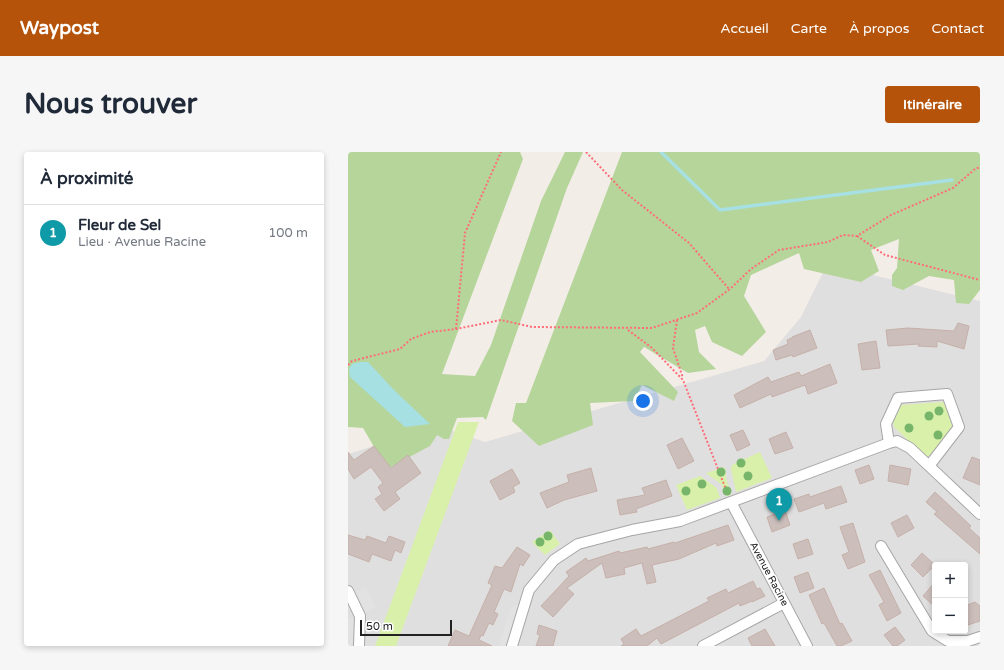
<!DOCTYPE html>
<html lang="fr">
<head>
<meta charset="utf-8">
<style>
	:root { --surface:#fff; --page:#f6f6f7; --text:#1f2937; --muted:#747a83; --line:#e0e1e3; --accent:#b45309 }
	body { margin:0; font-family:"Varela Round",sans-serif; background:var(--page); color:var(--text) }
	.controls { position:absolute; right:12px; bottom:12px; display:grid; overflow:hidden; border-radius:4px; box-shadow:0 2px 6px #0003 }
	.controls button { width:36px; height:36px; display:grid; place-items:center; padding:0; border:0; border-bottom:1px solid var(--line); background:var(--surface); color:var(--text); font:20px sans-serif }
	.scale { position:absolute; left:12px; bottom:10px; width:92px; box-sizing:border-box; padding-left:4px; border:2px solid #222; border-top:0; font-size:11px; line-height:14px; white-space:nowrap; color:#222; -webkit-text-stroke:3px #fff; paint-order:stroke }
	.you { position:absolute; left:295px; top:249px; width:14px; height:14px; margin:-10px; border:3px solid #fff; border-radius:50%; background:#1a73e8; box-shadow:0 0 0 6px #1a73e833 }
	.badge { display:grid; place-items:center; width:26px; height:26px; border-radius:50%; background:var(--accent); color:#fff; font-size:13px; font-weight:700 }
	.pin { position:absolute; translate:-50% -33px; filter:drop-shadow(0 1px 2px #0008) }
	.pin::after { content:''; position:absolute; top:21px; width:14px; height:12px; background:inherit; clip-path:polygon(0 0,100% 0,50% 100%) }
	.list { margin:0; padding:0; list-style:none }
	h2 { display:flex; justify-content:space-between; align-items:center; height:52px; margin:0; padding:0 16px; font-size:17px }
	h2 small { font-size:13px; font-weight:400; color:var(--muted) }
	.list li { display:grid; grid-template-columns:26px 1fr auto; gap:12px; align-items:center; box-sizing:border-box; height:56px; padding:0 16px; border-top:1px solid var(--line) }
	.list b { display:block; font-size:15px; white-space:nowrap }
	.list p { margin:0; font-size:13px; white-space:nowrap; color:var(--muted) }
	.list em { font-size:13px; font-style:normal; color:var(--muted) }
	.map { position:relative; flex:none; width:632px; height:494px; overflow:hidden; border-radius:4px }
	header { display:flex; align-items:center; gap:24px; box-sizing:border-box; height:56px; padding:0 20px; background:var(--accent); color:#fff }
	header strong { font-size:19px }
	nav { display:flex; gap:22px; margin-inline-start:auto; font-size:14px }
	.intro { display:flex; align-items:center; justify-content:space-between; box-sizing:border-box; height:96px; padding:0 24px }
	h1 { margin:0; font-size:28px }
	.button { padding:10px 18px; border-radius:4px; background:var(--accent); color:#fff; font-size:14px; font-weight:700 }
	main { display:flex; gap:24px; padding:0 24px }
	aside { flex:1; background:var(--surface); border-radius:4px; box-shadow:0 2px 6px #0003 }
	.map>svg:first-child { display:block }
</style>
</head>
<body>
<header>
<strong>Waypost</strong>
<nav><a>Accueil</a><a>Carte</a><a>À propos</a><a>Contact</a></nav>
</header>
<div class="intro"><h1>Nous trouver</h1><a class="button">Itinéraire</a></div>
<main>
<aside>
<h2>À proximité<small></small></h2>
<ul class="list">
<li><span class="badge" style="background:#0f9aa8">1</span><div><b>Fleur de Sel</b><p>Lieu · Avenue Racine</p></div><em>100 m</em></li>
</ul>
</aside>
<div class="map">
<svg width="632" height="494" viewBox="0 0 632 494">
	<rect width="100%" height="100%" fill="#f3ede8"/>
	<path fill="#e0dfdf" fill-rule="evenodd" d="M479,112L632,149V494H0V302L90,274L137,290L416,209L453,165ZM587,413H617V479H587Z"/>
	<path fill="#d9f0ab" d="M596,250L605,276L584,302L578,305L546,275L545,270L553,253Z
		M110,270H131L48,494H27Z
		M412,300L424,326L388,340L383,317L384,313Z
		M377,315L378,326L383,343L379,344L373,332L358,321Z
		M352,324L369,336L372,346L339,358L328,333Z
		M202,378L212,392L197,403L184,390Z"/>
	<path fill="#b6d59a" d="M0,0H172L175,7L94,222L127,224L143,193L193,49L217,0H235L219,36L138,268L135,265L109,266L101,287H96L89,283L82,294L39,317L15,276L0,275Z
		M274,0H632V138L621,152L608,151L606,128L581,124L555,138L544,134V123L549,116L551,87L523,98L531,119L513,130L456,117L451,101L403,123L396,144L418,180L394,204L364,190L357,174L347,178L351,200L368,217L340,221L296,195L292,200L330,240L326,249L294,233L286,249L242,251L245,273L191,294L164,269L168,251H178Z"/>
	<path fill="#e2e2e2" d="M18,435L28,455L18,460L8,440Z
		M171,452L158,494H151L162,456Z
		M0,466L8,467L4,494H0Z"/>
	<path fill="#a6e0e3" d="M12,210H20L46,238L82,272L57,275L2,225L1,217L4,212Z"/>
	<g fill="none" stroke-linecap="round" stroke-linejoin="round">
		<path stroke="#a6e0e3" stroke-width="3.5" d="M313,0L372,58L604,28"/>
	</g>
	<path fill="#cbbebb" stroke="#c6b0a9" d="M610,171L621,174L616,197L589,189V195L570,194L571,192L540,194L538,178L560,176L606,179Z
		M462,178L469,196L445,205L444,203L428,208L425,198L440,192L439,188L444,186V185Z
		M528,189L532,216L514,218L510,192Z
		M482,212L489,231L460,242L457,233L424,245L423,242L392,256L386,243L420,225L423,230L451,220L453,224Z
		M395,278L402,293L389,299L382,283Z
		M438,280L445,296L427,302L421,287Z
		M334,286L346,309L330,317L319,293Z
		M26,294L43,316L60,303L73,321L47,340L52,347L36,359L27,347L34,342L30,335L35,331L23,315L6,327L0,317V300L6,308Z
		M624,305L632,308V333L615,326Z
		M521,313L526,327L512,332L507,318Z
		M542,313L563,317L560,333L540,329Z
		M243,316L249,339L216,348L199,356L192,341L221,330L219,323Z
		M164,317L172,331L165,335L167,340L152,348L142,329Z
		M318,328L324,344L288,357L289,360L272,363L269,348L297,343L294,336Z
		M493,334L499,350L478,357L476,351L451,360L446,347L461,342L462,345Z
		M587,340L623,374L621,376L632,386V402L586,362L589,360L578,350Z
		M437,358L442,373L424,380L419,365Z
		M559,363L566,376L550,385L543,371Z
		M505,371L517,410L500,417L494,403L501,400L492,375Z
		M380,373L386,388L369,394L368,391L331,407L304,413L308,430L299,432L294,411L276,416L277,422L258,426L254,411L219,436L226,442L205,465L193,454L221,424L218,420L238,406L240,409L271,399L272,401L299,395L300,397L326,390L327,391Z
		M0,383L17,388L19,384L38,391L41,384L57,390L53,401L47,398L43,409L24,402L21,410L0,402Z
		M460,387L465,402L450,407L445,392Z
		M169,395L182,403L175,414L172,412L163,440L156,437L146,460L150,462L145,473L141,471L135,484L133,483L131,488L144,494H100L107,478L121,484L144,433L140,431L147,414L154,416Z
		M574,401L587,413L575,425L563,413Z
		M532,418L553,461L539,469L531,453L536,450L521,423Z
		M460,420L466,436L452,441L446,425Z
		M405,429L409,437L412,436L417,444L404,450V449L392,454L391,451L313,492L309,486L299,494H273L276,492L273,487L288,477L293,484L361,449L359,446L378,437L380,441Z
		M587,430V455L575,444Z
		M476,436L492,472L494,471L504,489L493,494H489L476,471L474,472L461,443Z
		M627,450L632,454V469L617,474V454Z
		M191,473L209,479L205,494H188L192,483L189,482Z
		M547,475L557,488L549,494H545L536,483Z
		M417,477L427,494H404L400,486Z"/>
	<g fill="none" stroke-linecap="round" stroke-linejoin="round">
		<defs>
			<path id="street" d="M541,291L538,272L550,246L599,242L611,275L581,314
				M383,350L459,494
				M533,394L584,479L600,489H620L632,485
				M0,439L12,464L11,494
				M164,494L181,438L206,408L230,392L284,378L332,369L541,291L549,289L562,296L632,362
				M355,494L436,451"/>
		</defs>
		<use href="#street" stroke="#a6a6a6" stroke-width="12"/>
		<path stroke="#ff6d78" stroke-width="2" stroke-dasharray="2 2" stroke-linecap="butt" d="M238,0L274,38L341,91L381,137
			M509,84L537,103L632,128
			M329,168L325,196L335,226
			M108,177L117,81L153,0
			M280,178L304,196L335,228L379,340
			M0,213L4,209L52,197L63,187L82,180L108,177L153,168L184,175L304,176L349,161L382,137L403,117L431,98L480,90L495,83L509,84L543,63L605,36L627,17L632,15"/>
		<use href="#street" stroke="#fff" stroke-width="10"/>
	</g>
	<g fill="#76b56a">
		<circle cx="591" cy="259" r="4.5"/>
		<circle cx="581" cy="264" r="4.5"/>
		<circle cx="561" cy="276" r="4.5"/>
		<circle cx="590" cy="283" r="4.5"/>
		<circle cx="393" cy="311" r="4.5"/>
		<circle cx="373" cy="320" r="4.5"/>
		<circle cx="400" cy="324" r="4.5"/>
		<circle cx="354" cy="332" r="4.5"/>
		<circle cx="338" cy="339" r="4.5"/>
		<circle cx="379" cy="339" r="4.5"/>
		<circle cx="200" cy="384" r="4.5"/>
		<circle cx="192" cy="390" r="4.5"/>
	</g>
	<g text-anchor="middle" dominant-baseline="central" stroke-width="3" stroke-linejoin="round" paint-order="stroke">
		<g font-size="10" fill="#222" stroke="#fff">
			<text transform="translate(421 422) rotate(62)">Avenue Racine</text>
		</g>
	</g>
</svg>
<div class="controls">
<button>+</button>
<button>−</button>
</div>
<div class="scale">50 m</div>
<div class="you"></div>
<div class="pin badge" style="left:431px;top:369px;background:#0f9aa8">1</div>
</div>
</main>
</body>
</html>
